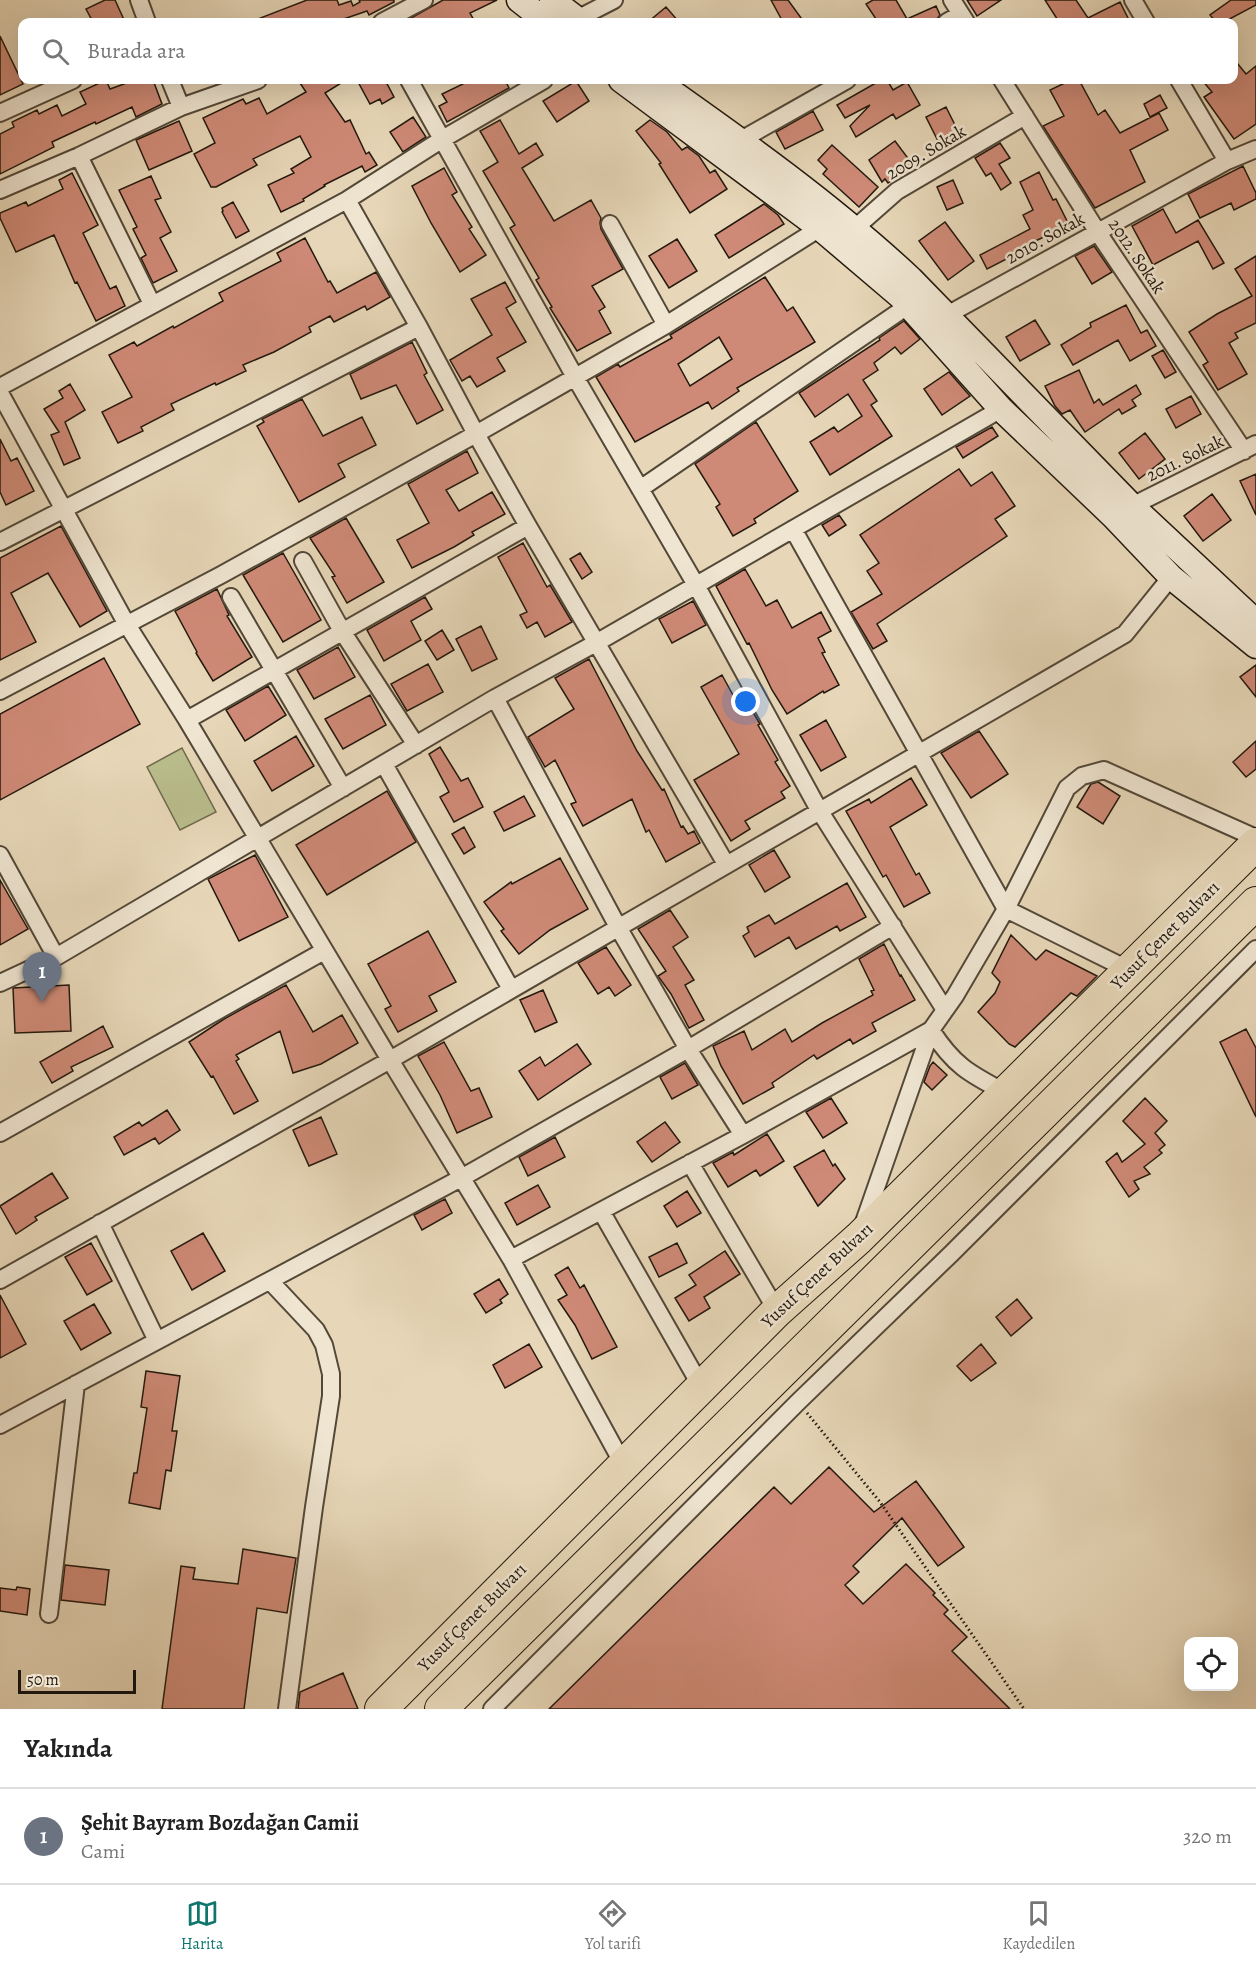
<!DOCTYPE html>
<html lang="tr">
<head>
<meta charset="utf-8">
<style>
	:root { --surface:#fff; --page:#f6f6f6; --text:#222; --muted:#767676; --line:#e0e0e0; --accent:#0f766e }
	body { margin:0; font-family:Alegreya,serif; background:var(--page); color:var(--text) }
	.controls { position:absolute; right:18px; bottom:18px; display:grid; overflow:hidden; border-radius:12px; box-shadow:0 6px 24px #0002 }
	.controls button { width:54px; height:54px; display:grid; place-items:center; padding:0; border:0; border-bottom:2px solid var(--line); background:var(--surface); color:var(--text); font:30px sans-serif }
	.scale { position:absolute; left:18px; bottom:15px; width:118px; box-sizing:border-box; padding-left:6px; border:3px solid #22180d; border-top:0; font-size:16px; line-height:21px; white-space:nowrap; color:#22180d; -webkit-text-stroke:4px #efe5d1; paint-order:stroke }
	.you { position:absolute; left:746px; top:702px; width:21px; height:21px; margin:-15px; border:4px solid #fff; border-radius:50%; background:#1a73e8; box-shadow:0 0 0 9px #1a73e833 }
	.badge { display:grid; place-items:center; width:39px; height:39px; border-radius:50%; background:var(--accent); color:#fff; font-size:20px; font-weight:700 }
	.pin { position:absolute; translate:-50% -50px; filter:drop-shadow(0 2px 3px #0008) }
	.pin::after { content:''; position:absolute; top:32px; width:21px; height:18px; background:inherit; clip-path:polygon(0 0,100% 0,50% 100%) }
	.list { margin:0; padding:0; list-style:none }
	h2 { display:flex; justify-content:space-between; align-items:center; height:78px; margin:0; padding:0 24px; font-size:26px }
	h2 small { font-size:20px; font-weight:400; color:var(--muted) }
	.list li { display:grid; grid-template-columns:39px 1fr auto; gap:18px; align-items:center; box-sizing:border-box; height:96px; padding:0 24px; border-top:2px solid var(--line) }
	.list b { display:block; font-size:22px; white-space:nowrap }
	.list p { margin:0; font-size:20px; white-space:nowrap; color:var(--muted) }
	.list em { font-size:20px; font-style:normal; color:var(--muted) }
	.icon { flex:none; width:33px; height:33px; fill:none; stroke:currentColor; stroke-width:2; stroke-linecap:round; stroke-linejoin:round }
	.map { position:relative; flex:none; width:1256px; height:1709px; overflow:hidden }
	.search { position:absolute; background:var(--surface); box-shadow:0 6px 24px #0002; left:18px; right:18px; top:18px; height:66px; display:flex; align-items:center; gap:15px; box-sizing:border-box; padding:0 21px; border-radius:12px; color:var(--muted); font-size:22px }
	.sheet { height:174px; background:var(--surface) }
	nav { display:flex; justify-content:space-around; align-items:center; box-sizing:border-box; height:84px; border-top:2px solid var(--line); background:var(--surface); font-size:16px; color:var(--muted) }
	nav a { display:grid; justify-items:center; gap:3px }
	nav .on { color:var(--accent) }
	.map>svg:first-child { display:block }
</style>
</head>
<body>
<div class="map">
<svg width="1256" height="1709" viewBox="0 0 1256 1709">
	<rect width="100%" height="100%" fill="#e7d7b8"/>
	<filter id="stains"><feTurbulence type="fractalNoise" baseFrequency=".00333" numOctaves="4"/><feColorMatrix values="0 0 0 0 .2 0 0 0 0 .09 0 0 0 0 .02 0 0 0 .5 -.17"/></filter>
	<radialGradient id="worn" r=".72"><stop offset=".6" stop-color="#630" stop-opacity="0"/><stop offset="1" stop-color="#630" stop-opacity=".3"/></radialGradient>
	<path fill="#b9bd8c" stroke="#6e6a4c" stroke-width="1.5" d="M182,748L216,812L180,830L147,767Z"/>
	<path fill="#cf8a77" stroke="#22180d" stroke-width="1.5" fill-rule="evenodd" d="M105,0H115L125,22H93L86,9Z
		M307,0H337L339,5L351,1L353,6L360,2L359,0H394V2L369,15L367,11L335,22H250Z
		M443,0H497L470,13L475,22H404Z
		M771,0H788L804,22H783Z
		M873,0H896L907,19L936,6L940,15L937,19L930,22H878L866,4Z
		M967,0H1001L977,16Z
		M1045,0H1076L1088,18L1120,2L1130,22H1059Z
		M1231,0H1256V5L1224,22H1216L1210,15Z
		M666,7L679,22H648Z
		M0,36L23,84L0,95Z
		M1233,58L1246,74L1256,66V124L1234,139L1204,97L1212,92L1202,80H1233Z
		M106,80L110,89L135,80H153L162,104L136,117L132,107L96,124L95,122L52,142L54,147L0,174V134L14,127L12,122L37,110L39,114L57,105L62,116L86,104L80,92Z
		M298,80H346L325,93L345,122L350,120L366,154L369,152L377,165L365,172L362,166L324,185L325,186L303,199L304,201L281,212L268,185L294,173L291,169L311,157L300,136L253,159L257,165L216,187H211L194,154L215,143L203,118L243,99L246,104L259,98L267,114L306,92Z
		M357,80H385L394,97L382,104L380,99L370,104Z
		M471,80H505L509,88L447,122L439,106L447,102L442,94Z
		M881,80H887L893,90L907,82L920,105L896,119L893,114L856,137L850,126L870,105L845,118L837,105Z
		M1071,80H1079L1098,115L1105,110L1120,133L1159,113L1168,130L1130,150L1145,182L1095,208L1043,126L1064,116L1050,90Z
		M576,81L589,101L557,122L543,101Z
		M1160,95L1167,108L1150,117L1144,104Z
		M946,107L961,137L941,147L926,117Z
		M813,111L823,130L785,149L776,132Z
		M413,117L426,137L403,152L390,132Z
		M500,120L519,154L536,143L543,155L522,168L554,221L591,200L601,218L600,223L601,229L623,269L592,286L605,307L599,311L611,333L577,351L550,308L552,307L536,280L539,278L510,228L515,225L483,171L498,162L480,131Z
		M650,120L667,132L682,150L687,147L699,156L710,173L715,170L727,189L690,213L659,164L661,163L636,131Z
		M179,121L192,151L149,170L136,140Z
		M895,141L913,165L888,183L885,179L882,182L869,160Z
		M1000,143L1010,158L999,164L1011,183L1001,190L991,173L986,176L975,158Z
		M832,145L878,187L859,207L823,174L827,169L818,160Z
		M1243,166L1256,193V199L1234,210L1231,203L1200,218L1188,194Z
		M444,168L457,192L452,195L472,227L469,229L486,255L460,272L431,223L412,186Z
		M1039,172L1053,200L1056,199L1069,225L1023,247L1024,250L987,269L980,255L1030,229L1023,215L1033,210L1020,182Z
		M72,173L98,225L83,233L110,289L116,286L125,306L96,321L77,282L75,283L54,235L16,252L0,218V213L26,202L28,206L63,189L59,180Z
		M151,176L161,198L155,200L171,232L160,238L177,271L153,283L141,258L146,255L133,229L137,227L119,190Z
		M953,180L963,203L947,210L937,187Z
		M233,202L249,231L236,238L222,212L223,211L222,208Z
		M764,204L778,215L784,224L729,258L715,235Z
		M1163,209L1176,233L1198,220L1224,263L1213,269L1198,241L1153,265L1132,226Z
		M945,222L974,261L948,280L919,241Z
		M305,238L328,282L330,281L337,293L376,272L390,297L367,310L365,306L334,322L330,316L309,327L311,332L274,352L243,365L246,371L216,385L215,383L171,404L174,410L141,427L143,431L118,443L102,412L132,397L109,355L134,342L137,346L173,326L174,328L223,301L219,293L281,261L277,253Z
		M677,239L697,271L669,288L649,256Z
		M1094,246L1112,272L1092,284L1075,256Z
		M1256,256V323L1235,333L1238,338L1229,343L1247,374L1218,390L1203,365L1208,362L1189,332L1217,314L1252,296L1235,269Z
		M765,277L787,311L793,307L815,342L737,388L739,391L712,409L708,402L635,442L596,377L618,364L620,367L672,338L670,335ZM719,337L732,359L690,386L678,364Z
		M505,282L516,302L506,308L526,342L497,358L505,371L477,387L470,376L462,381L450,360L492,335L471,299Z
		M1126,305L1141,333L1147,330L1156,346L1130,361L1118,340L1073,365L1061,345L1091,327L1090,323Z
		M1035,320L1050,344L1020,361L1006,337Z
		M904,321L920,339L901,354L895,347L874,363L878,370L863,380L877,401L871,405L892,436L830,475L810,442L834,427L838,432L862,416L848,394L815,417L799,393L880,340L879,338Z
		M412,342L427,373L424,375L443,410L417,424L396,385L361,399L350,374Z
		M1163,350L1176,372L1165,378L1152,356Z
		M1079,370L1094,403L1099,399L1103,405L1136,385L1141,394L1132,400L1136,406L1122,414L1119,409L1085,432L1070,410L1062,414L1055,406L1045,386Z
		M949,372L970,396L942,415L924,389Z
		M70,384L85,410L65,422L80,458L64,465L51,435L59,432L44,409L63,398L59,391Z
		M1191,396L1201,414L1176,428L1166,409Z
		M302,399L323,436L362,417L376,445L338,464L345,477L299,502L257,426L264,422L262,419Z
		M756,422L798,491L754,519L756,523L733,536L716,507L720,504L695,464Z
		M992,427L998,436L963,458L956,447Z
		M1145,433L1165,459L1139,479L1119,453Z
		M0,439L11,461L17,458L34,491L6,505L0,492Z
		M467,451L478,473L446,490L459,511L492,492L505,514L472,532L474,535L454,547L412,568L397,540L429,523L408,484Z
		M959,469L971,486L992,472L1015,506L995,519L1007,536L877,624L887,641L873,649L851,612L882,594L867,571L879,563L860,535Z
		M1256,474V515L1240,481Z
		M1212,494L1231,520L1203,541L1184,516Z
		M839,515L846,525L829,536L822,525Z
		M346,518L384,582L347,603L332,577L335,576L310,538Z
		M61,526L107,611L80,627L48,573L11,593L36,642L0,660V558Z
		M523,543L547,587L550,585L572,622L545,637L537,622L527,628L520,615L527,612L498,557Z
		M283,553L321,620L283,642L243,575Z
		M580,553L592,572L582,579L570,559Z
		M745,569L766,606L777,600L792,628L821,612L831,631L818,638L825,652L822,653L839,685L824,693L823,691L787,714L772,690L749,643L747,644L716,586Z
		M217,589L229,615L227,616L252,657L213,681L196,653L197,652L175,611Z
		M425,597L432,609L411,621L421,640L384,661L367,630Z
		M693,601L706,625L672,643L659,619Z
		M481,626L497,659L472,671L456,639Z
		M442,630L454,650L437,660L425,641Z
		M338,647L355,677L314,699L297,670Z
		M104,658L140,724L0,800V714Z
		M589,659L637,751L662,790L664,789L681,827L683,826L688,834L694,831L700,843L666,862L649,830L646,832L632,799L583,826L571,804L576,802L555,760L545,767L528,737L574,709L555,678Z
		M428,664L443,692L407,711L391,684Z
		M1256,665V697L1240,677Z
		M722,675L739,706L747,702L760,724L758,725L778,760L775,762L790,786L781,792L785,798L745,821L750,829L731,841L694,780L739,754L701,687Z
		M268,686L286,715L245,741L226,710Z
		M370,695L386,725L343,749L325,719Z
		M826,720L846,757L821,771L800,735Z
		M979,731L1008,774L971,798L941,753Z
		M296,736L314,766L272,791L254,761Z
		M1256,741V769L1246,777L1233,762Z
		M440,747L461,781L468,778L483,807L454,822L440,797L449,792L429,754Z
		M911,778L927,805L890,827L916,875L919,873L930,893L904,907L886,875L883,877L846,811L869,799L871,803Z
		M1098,782L1120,796L1103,824L1077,807L1091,784Z
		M387,791L416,842L327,895L296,845Z
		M524,796L535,816L504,831L494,812Z
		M464,827L475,847L464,854L452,834Z
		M774,850L790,877L765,892L749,865Z
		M255,855L288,917L239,941L208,879Z
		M560,858L588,909L550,930L519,954L501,931L504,929L484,902L511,882L512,884Z
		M0,880L28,929L0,945Z
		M847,883L866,917L840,931L837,926L796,949L789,937L755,957L743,936L749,932L747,927L769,915L775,924Z
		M670,910L688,937L673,947L694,980L685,985L704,1020L689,1028L671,994L658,976L666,971L638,929Z
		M428,931L456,982L429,996L437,1011L398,1032L385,1009L391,1006L368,964Z
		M1011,935L1036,960L1046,950L1097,976L1077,996L1071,993L1015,1047L1009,1044L978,1012L995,993L1000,982L992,973Z
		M884,944L900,976L901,975L915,1000L872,1023L876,1031L853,1044L850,1039L817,1059L814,1055L772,1083L774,1087L743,1104L721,1066L713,1046L744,1031L752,1050L785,1029L792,1042L822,1023L873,995L871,991L874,990L859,959Z
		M606,947L631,985L615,996L609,987L598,994L578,963Z
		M69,985L71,1031L15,1033L13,988Z
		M286,985L313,1032L342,1015L358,1043L321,1064L293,1073L280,1031L236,1055L239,1059L236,1061L258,1101L234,1114L213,1076L211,1077L189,1042L224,1019Z
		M543,990L557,1022L535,1032L520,1000Z
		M103,1026L113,1047L71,1067L73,1071L52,1083L40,1062Z
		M1246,1029L1256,1048V1117L1220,1042Z
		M444,1042L471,1091L479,1088L492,1117L457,1133L440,1095L418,1056Z
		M577,1044L591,1064L538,1100L519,1071L540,1057L545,1066Z
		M933,1062L947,1075L932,1090L924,1082L930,1066Z
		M685,1063L698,1085L672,1099L660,1077Z
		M831,1098L847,1123L823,1138L806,1112Z
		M1145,1098L1167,1121L1155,1133L1165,1145L1159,1150L1162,1153L1144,1167L1150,1174L1134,1181L1139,1189L1129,1197L1106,1162L1117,1153L1122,1162L1145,1144L1123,1121Z
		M167,1110L180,1130L159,1144L155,1138L124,1155L114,1137L139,1122L142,1126Z
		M321,1117L337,1154L309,1166L293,1130Z
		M665,1122L680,1142L652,1162L637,1142Z
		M767,1134L784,1161L760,1176L756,1170L728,1187L713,1163L733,1152L734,1155Z
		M555,1137L565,1157L528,1176L519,1157Z
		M824,1150L833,1166L835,1164L845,1179L818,1206L794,1167Z
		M52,1173L68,1198L35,1217L37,1220L16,1234L0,1206Z
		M538,1185L550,1207L517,1225L505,1203Z
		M687,1191L701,1213L677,1227L664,1206Z
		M445,1199L452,1213L422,1230L414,1215Z
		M203,1233L225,1271L192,1290L171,1251Z
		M91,1243L112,1281L87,1295L65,1257Z
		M677,1243L687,1263L659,1277L649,1257Z
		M725,1251L740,1274L704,1297L710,1308L689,1321L675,1298L696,1285L689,1275Z
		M568,1267L580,1288L584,1285L617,1347L592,1359L575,1325L558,1300L567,1295L555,1275Z
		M499,1279L508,1294L500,1300L502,1303L486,1313L474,1294Z
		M0,1295L26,1344L0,1358Z
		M1017,1299L1032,1318L1011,1336L996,1317Z
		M94,1304L111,1333L81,1350L64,1321Z
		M529,1344L542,1367L505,1388L493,1365Z
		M981,1344L996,1363L971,1381L957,1366Z
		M146,1371L180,1376L172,1431H177L171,1471L166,1470L160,1509L129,1503L134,1473H137L147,1408L141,1407Z
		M829,1467L874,1512L916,1481L939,1512L964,1547L938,1566L902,1518L853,1566L859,1572L845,1585L863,1604L906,1564L935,1593L933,1595L948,1610L944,1614L967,1637L952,1651L1010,1709H549L774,1487L791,1504Z
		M243,1549L296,1558L287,1613L257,1608L244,1709H162L181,1566L195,1568L193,1579L238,1584Z
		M65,1565L109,1570L105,1605L61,1600Z
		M17,1587L30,1589L27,1615L0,1611V1588L16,1590Z
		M343,1673L358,1709H298L300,1692Z"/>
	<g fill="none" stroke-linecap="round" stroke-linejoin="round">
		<defs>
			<path id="street" d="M139,0L147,22
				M952,0L966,22
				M1133,0L1146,22
				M577,19L614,0
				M382,22L424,0
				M947,22L961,14
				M170,80L181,107
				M409,80L575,377L696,585L819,810L945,1010
				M1002,80L1097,231L1244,451
				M1179,80L1227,161
				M0,113L73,80
				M741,140L847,80
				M79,156L152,304
				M0,190L79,156L181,107L258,80
				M347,200L419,327L476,434L528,526L726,864
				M610,224L666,325
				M854,229L897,191L1025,116
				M947,315L1227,161L1256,149
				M0,387L347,200L441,140L544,80
				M0,393L126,623L187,720L390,1060L1125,634L1171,577
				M640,489L909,305
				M1132,506L1256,444
				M793,529L1006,909L1129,970
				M0,542L419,327
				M303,561L342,631L416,745
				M231,597L343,788
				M0,691L221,575L476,434L666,325L820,228
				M495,698L618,927L688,1049L743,1135
				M187,720L528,526
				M384,764L511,989
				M0,855L56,957
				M0,983L56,957L495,698L596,643L1001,409
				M931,1030C954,1066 970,1074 1006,1093
				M0,1133L324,951
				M690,1163L777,1311
				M601,1211L702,1388
				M100,1223L157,1341
				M863,1225L931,1030
				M511,1259L743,1135L931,1030L955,996L1006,909L1067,788L1082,776L1104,770L1256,838
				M0,1280L390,1060L511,1259L623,1464
				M270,1281L316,1330L324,1345L331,1374V1396L314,1507L287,1709
				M0,1425L463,1177L688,1049L893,926
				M49,1614L76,1384
				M492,1709L798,1402L952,1253L1256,949"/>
			<path id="secondary" d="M519,0L547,22
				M552,0L581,22
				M621,80L820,228L900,296L1001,409L1113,516L1171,577L1256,646
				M655,80C743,142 832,205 911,279L1132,506L1256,622"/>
			<path id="highway" d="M381,1709L777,1311L859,1238L1256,844
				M441,1709L1256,903"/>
		</defs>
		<use href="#street" stroke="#534838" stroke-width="20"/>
		<use href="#secondary" stroke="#22180d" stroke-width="27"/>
		<use href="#highway" stroke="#22180d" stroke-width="34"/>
		<path stroke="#22180d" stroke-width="3" stroke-dasharray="1.5 3" stroke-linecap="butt" d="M807,1413L880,1502L1024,1709"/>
		<use href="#street" stroke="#efe5d1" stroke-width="16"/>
		<use href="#secondary" stroke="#efe5d1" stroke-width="24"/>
		<use href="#highway" stroke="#e7d7b8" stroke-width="32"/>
	</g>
	<g text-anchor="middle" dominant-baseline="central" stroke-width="5" stroke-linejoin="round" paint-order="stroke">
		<g font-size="18" fill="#22180d" stroke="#efe5d1">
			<text transform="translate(926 152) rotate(-31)">2009. Sokak</text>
			<text transform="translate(1045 238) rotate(-29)">2010. Sokak</text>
			<text transform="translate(1137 256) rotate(56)">2012. Sokak</text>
			<text transform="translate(1185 458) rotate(-26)">2011. Sokak</text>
			<text transform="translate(1165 935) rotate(-45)">Yusuf Çenet Bulvarı</text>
			<text transform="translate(817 1275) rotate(-43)">Yusuf Çenet Bulvarı</text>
			<text transform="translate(472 1617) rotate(-45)">Yusuf Çenet Bulvarı</text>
		</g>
	</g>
	<rect width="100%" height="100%" filter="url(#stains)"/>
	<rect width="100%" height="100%" fill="url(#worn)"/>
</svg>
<div class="controls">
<button><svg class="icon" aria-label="locate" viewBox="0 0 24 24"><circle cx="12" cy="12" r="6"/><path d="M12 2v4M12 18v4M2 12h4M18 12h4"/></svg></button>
</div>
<div class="scale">50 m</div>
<div class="you"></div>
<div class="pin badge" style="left:42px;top:1002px;background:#6b7280">1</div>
<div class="search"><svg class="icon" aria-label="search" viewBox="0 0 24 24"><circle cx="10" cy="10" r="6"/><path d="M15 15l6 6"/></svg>Burada ara</div>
</div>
<section class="sheet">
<h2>Yakında<small></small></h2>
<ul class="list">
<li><span class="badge" style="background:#6b7280">1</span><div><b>Şehit Bayram Bozdağan Camii</b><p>Cami</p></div><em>320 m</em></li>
</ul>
</section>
<nav>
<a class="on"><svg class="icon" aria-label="map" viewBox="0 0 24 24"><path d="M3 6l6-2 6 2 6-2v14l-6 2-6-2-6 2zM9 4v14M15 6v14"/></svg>Harita</a>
<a><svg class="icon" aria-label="directions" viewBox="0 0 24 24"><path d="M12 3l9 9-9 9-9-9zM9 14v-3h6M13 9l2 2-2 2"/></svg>Yol tarifi</a>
<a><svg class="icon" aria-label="saved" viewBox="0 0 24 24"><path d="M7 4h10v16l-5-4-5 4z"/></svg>Kaydedilen</a>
</nav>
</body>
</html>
